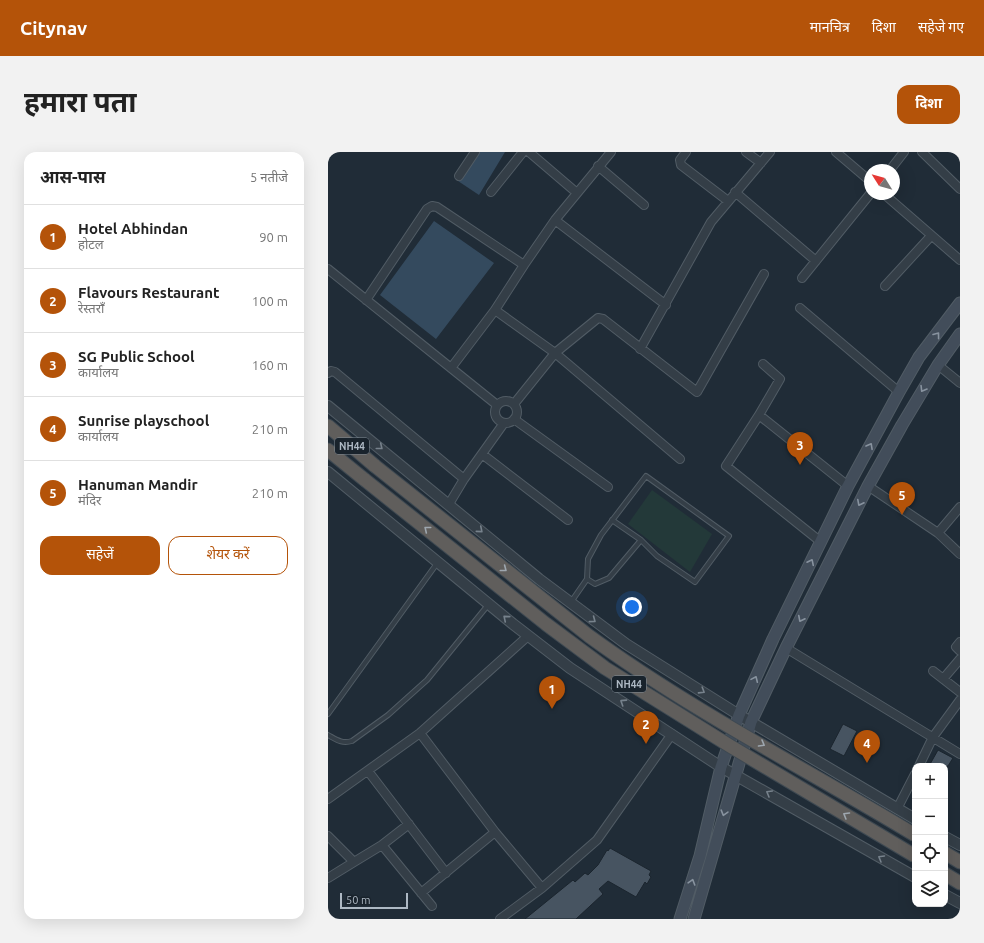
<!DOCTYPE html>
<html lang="hi">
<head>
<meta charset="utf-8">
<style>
	:root { --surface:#fff; --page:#f2f2f2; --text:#222; --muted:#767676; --line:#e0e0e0; --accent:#b45309 }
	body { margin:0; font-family:Ubuntu,"Noto Sans Devanagari",sans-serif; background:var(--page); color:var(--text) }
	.controls { position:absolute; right:12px; bottom:12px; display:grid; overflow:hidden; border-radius:8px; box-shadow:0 4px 16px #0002 }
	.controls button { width:36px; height:36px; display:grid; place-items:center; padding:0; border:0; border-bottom:1px solid var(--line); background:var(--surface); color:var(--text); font:20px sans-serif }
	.compass { position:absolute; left:536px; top:12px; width:36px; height:36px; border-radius:50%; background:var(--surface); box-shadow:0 4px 16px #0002; rotate:307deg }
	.scale { position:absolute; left:12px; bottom:10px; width:68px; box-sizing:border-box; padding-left:4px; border:2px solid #aeb9c4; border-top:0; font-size:11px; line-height:14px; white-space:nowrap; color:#aeb9c4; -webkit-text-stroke:3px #19232c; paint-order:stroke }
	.you { position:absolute; left:304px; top:455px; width:14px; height:14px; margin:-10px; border:3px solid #fff; border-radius:50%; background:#1a73e8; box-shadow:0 0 0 6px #1a73e833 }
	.badge { display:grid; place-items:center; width:26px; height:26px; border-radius:50%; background:var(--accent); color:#fff; font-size:13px; font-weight:700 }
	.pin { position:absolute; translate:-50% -33px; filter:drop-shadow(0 1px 2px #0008) }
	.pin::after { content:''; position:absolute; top:21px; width:14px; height:12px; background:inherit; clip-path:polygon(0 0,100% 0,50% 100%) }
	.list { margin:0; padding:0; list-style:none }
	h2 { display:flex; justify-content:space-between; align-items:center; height:52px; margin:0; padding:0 16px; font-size:17px }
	h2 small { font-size:13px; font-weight:400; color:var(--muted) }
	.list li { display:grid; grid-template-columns:26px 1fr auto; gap:12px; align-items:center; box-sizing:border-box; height:64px; padding:0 16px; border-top:1px solid var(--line) }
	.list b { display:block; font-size:15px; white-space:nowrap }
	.list p { margin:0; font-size:13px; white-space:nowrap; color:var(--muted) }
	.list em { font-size:13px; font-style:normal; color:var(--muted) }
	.actions { display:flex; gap:8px; padding:12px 16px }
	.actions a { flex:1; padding:9px 0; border:1px solid var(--accent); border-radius:12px; text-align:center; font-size:14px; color:var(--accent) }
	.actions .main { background:var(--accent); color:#fff }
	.icon { flex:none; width:22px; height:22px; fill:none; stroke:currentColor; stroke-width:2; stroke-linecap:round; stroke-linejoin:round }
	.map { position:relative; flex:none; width:632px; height:767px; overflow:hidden; border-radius:12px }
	header { display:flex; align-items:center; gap:24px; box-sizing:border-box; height:56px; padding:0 20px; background:var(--accent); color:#fff }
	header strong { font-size:19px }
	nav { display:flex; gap:22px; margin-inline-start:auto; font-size:14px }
	.intro { display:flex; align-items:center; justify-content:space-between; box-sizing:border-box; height:96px; padding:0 24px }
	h1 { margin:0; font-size:28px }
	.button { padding:10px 18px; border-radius:12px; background:var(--accent); color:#fff; font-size:14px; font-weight:700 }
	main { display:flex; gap:24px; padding:0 24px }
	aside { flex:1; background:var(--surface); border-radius:12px; box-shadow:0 4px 16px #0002 }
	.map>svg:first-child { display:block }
</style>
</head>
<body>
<header>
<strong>Citynav</strong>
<nav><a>मानचित्र</a><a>दिशा</a><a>सहेजे गए</a></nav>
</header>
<div class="intro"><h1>हमारा पता</h1><a class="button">दिशा</a></div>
<main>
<aside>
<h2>आस-पास<small>5 नतीजे</small></h2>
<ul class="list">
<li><span class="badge">1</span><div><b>Hotel Abhindan</b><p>होटल</p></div><em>90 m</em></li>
<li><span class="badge">2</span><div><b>Flavours Restaurant</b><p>रेस्तराँ</p></div><em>100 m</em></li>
<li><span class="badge">3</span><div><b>SG Public School</b><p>कार्यालय</p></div><em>160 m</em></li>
<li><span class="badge">4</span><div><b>Sunrise playschool</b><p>कार्यालय</p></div><em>210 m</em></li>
<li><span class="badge">5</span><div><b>Hanuman Mandir</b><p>मंदिर</p></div><em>210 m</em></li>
</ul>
<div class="actions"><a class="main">सहेजें</a><a>शेयर करें</a></div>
</aside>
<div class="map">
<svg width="632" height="767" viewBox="0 0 632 767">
	<rect width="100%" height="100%" fill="#202c37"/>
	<path fill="#233939" d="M324,338L384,382L362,420L300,372Z"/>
	<path fill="#344a5e" d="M150,0H177L151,43L130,29Z
		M106,69L166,111L108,187L52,143Z"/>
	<path fill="#475461" stroke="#1b252e" d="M515,572L529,579L516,604L502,597Z
		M610,598L625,606L620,614H601Z
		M282,696L323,719L321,723L323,725L319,732L317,730L308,745L280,729L271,737L275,742L248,767H197L245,728L247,730L257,721L260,723L270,713L279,698L280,699Z"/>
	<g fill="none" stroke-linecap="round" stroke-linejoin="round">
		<defs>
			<path id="service" d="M259,427L267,432L281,426L313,388
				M243,450L259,427L260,407L273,383L318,324L401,384L367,430L329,404L313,388L284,368
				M0,562L110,410
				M0,583C9,588 14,592 24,589L60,563L99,528L160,453"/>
			<path id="minor" d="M201,0L249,41
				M358,0L352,8L353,13L400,49
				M418,0L433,11
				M508,0L542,29
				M594,0L632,37
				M270,14L316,53
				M562,18L576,0
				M131,24L147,0
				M163,40L195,0
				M407,40L488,109
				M556,42L632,108
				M227,68L338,153
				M196,113L227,68L283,0
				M0,117L169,253
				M474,126L542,42
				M557,134L603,84
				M38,148L99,57L104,54L109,55L196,113L167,158L123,216
				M472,156L571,240
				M167,158L227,201L352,307
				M312,197L383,70L442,0
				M610,213L632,231
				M0,221L3,219L7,220L136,327
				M167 260a11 11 0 1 1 22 0a11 11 0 1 1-22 0Z
				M186,252L227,201L270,166L275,167L369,240L436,122
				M431,263L452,227L435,212
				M186,267L280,335
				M154,302L240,368
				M540,334L610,381L632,402
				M121,352L136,327L176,271
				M610,381L632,355
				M493,390L398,314L431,263L520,334
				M632,490L628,495L632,499
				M458,496L632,602
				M605,519L632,540
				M615,527L632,507
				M92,581L167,680L214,736L269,688L344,582
				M591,614L605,585L632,548
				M40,619L118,721
				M0,647L92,581L200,484
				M569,657L587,622
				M0,684L26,710L0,726
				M54,693L104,754
				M26,710L54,693L81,672
				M93,741L167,680
				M172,767L214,736"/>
			<path id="tertiary" d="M0,254L211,427L298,492L411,563L587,667
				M0,320L185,472L242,516L393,615L587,725
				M617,685L632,693
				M617,743L632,751"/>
			<path id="secondary" d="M352,767L372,704L393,615L411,563L445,487L520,334L571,240L591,205L632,151
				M366,767L423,570L458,496L540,334L574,273L610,213L632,182"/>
			<path id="trunk" d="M0,274L47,314
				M0,298L37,328
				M617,701L632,710
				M617,722L632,731"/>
		</defs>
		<use href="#service" stroke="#515c65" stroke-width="6"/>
		<use href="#minor" stroke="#515c65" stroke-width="10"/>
		<use href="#tertiary" stroke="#515c65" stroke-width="12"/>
		<use href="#secondary" stroke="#515c65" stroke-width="13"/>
		<use href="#trunk" stroke="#3e4952" stroke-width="15"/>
		<use href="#service" stroke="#343e47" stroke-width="4"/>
		<use href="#minor" stroke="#343e47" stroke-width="8"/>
		<use href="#tertiary" stroke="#343e47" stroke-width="10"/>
		<use href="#secondary" stroke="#424d5a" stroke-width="11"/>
		<use href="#trunk" stroke="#605e5c" stroke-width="13"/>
		<defs>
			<path id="trunk-bridge" d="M47,314L261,484C364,559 478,617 587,683
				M37,328L218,472L277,516L402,594L587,704"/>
		</defs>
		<use href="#trunk-bridge" stroke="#3e4952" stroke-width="15" stroke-linecap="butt"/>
		<use href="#trunk-bridge" stroke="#605e5c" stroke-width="13"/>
	</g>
	<defs><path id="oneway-chevron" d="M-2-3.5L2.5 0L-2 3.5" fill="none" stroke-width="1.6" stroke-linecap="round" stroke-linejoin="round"/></defs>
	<g stroke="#88939f">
		<use href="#oneway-chevron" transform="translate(609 183) rotate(-53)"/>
		<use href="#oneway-chevron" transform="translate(595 237) rotate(121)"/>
		<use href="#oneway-chevron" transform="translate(542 294) rotate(-61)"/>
		<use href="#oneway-chevron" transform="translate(532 351) rotate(117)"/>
		<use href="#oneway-chevron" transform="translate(483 410) rotate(-64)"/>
		<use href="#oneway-chevron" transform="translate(473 467) rotate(117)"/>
		<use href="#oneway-chevron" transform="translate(427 527) rotate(-66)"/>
		<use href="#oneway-chevron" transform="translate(396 661) rotate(106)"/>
		<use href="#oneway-chevron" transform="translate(364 730) rotate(-73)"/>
	</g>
	<g stroke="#77828c">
		<use href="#oneway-chevron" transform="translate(52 295) rotate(39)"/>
		<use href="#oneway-chevron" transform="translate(152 378) rotate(40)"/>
		<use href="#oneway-chevron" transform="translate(178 466) rotate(-140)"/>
		<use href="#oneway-chevron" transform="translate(265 468) rotate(37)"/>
		<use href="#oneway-chevron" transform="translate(374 539) rotate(32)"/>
		<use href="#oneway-chevron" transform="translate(295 550) rotate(-147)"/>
		<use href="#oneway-chevron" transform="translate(441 641) rotate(-150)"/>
		<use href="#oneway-chevron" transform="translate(553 706) rotate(-150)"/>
	</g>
	<g stroke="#9ea7af">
		<use href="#oneway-chevron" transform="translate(99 377) rotate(-141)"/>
		<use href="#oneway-chevron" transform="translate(176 417) rotate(38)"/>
		<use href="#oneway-chevron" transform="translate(434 592) rotate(30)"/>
		<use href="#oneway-chevron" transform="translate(518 663) rotate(-149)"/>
	</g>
	<g text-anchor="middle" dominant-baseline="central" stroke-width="3.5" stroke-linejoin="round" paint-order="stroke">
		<g fill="#19232c" stroke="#818c96" stroke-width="1">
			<rect x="7" y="286" width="34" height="16" rx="3"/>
			<rect x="284" y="524" width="34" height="16" rx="3"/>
		</g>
		<g font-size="10" font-weight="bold" fill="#aeb9c4">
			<text x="24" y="294">NH44</text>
			<text x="301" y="532">NH44</text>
		</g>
	</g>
</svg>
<div class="controls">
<button>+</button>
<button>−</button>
<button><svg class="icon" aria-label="locate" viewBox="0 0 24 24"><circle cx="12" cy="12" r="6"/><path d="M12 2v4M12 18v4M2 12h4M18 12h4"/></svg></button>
<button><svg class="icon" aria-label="layers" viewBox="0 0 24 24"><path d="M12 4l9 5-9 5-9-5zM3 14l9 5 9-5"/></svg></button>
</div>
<svg class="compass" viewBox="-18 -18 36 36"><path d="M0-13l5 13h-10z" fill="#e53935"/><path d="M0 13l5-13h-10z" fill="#767676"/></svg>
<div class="scale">50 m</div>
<div class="you"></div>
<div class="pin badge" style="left:224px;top:557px">1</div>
<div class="pin badge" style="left:318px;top:592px">2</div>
<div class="pin badge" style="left:472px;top:313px">3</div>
<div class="pin badge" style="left:539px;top:611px">4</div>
<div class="pin badge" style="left:574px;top:363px">5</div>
</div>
</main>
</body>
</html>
